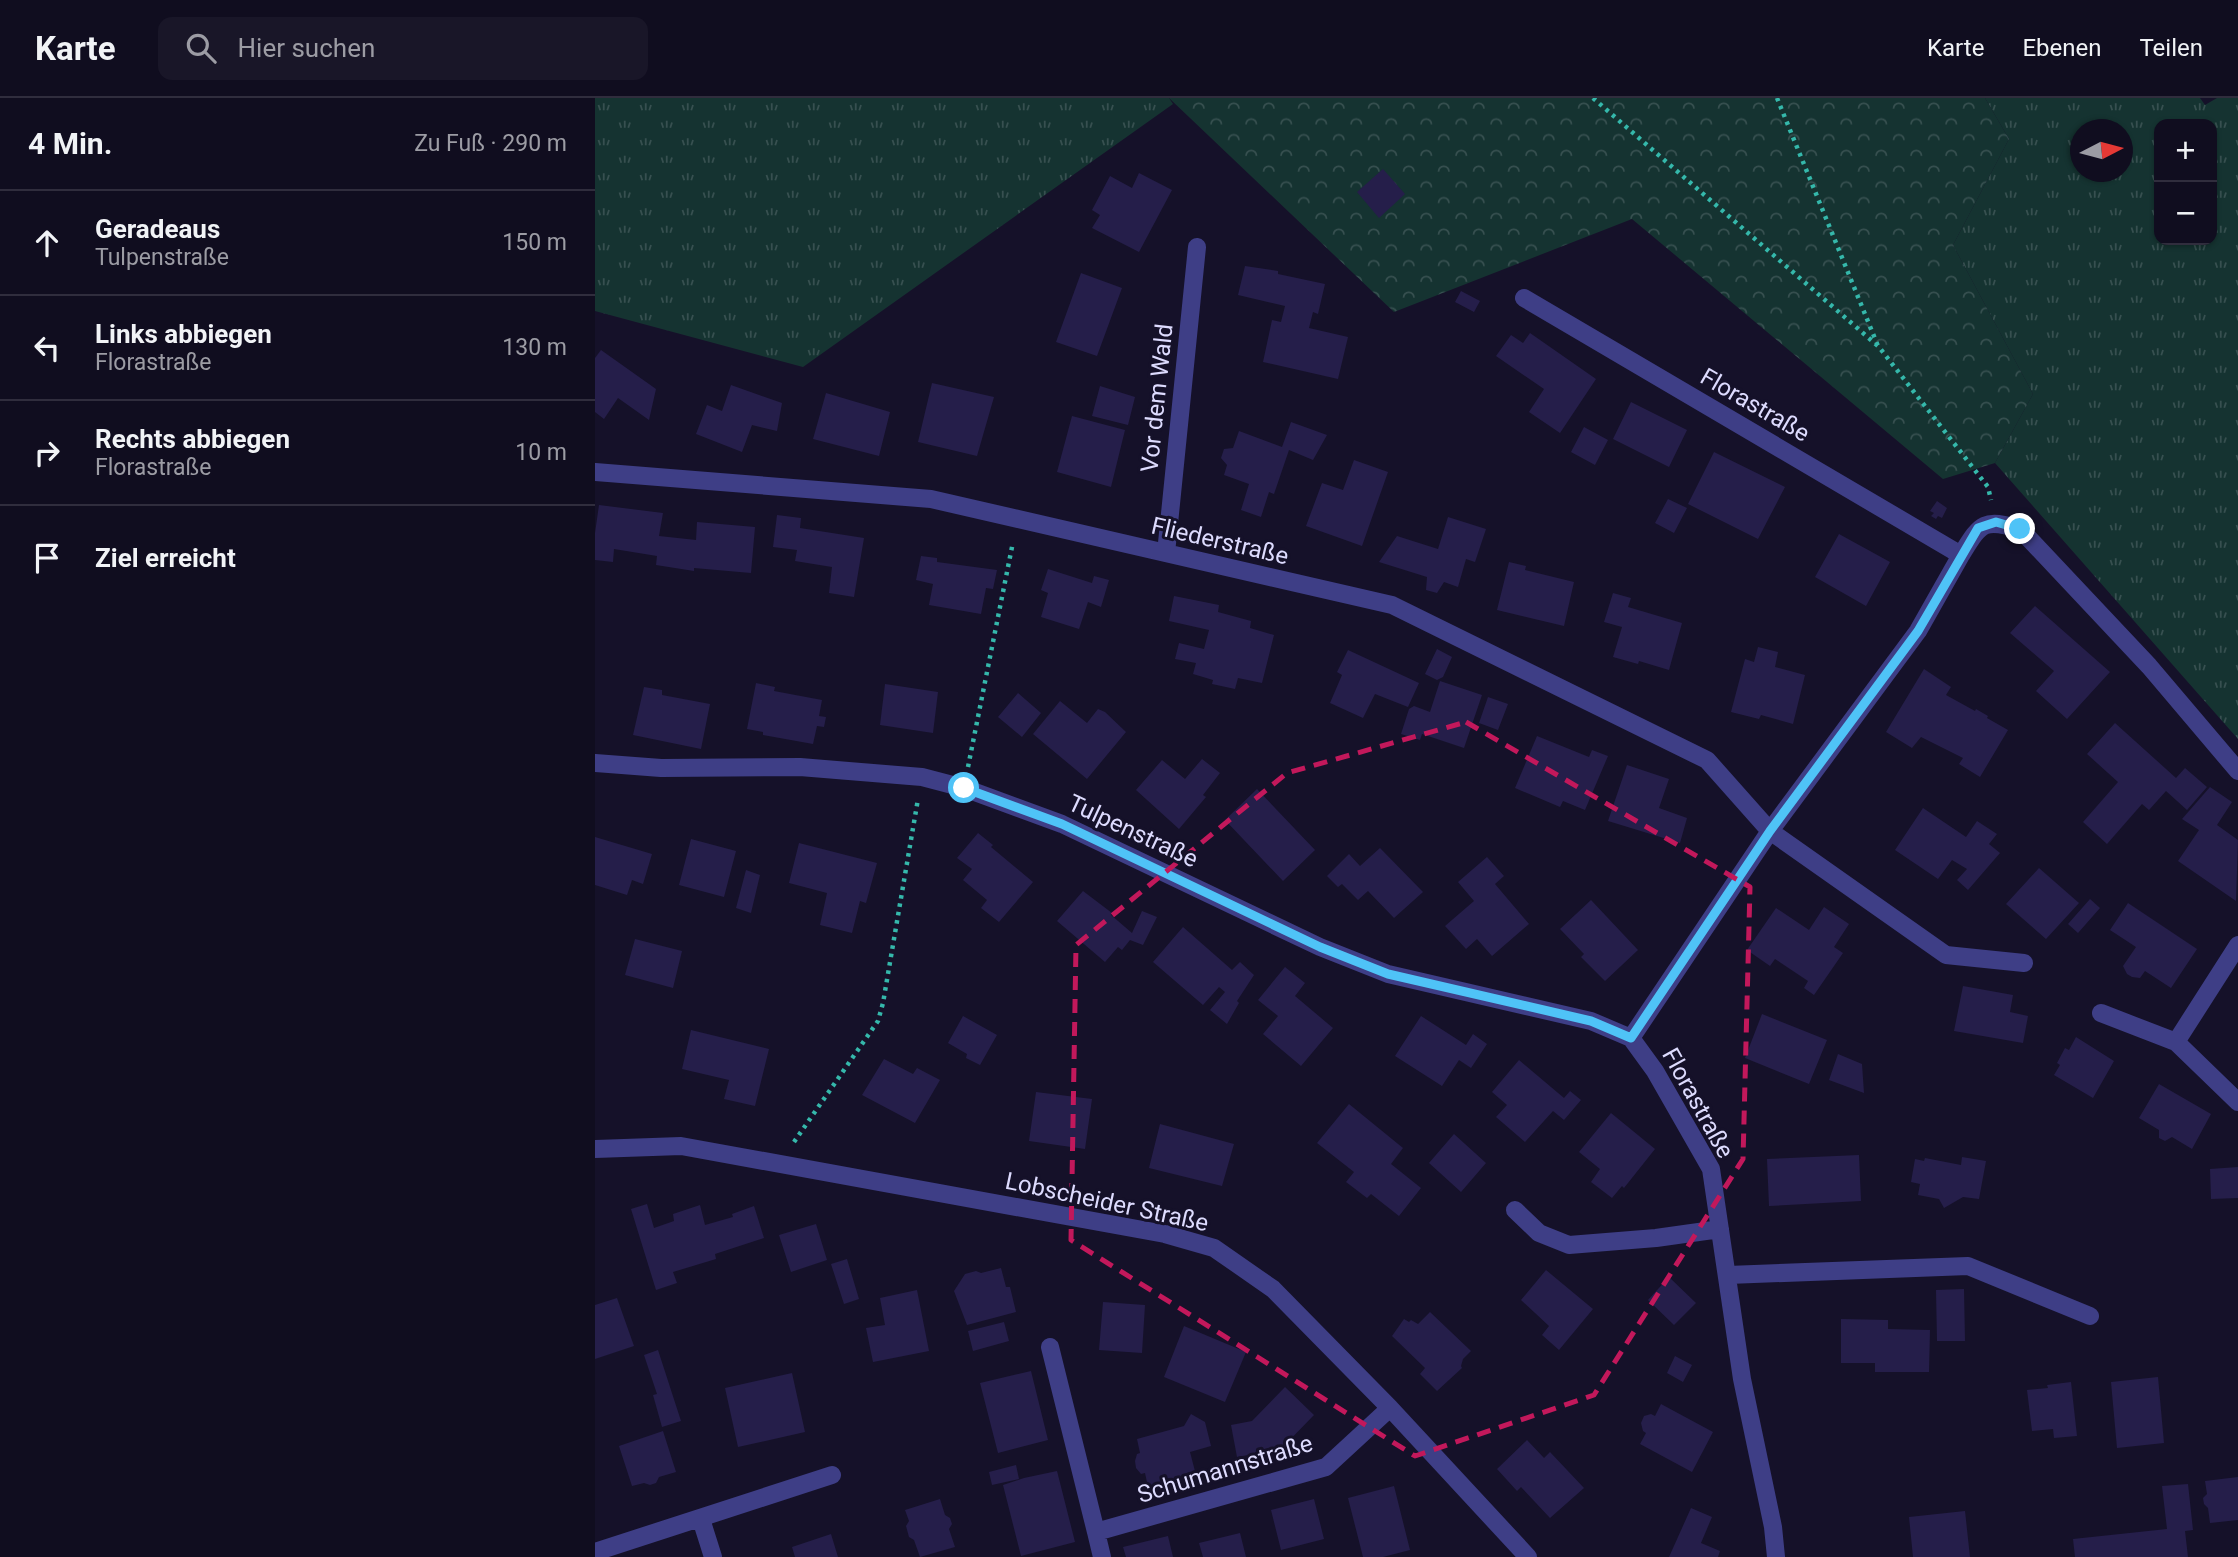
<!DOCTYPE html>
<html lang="de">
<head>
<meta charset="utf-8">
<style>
	:root { --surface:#100d1f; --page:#191628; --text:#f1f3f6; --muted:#9c9ca4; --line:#302d3d }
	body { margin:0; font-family:Roboto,sans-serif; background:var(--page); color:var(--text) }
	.controls { position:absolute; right:21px; top:21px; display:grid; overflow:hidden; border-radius:14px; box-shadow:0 2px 5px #0004 }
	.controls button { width:63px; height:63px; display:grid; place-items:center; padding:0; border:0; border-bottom:2px solid var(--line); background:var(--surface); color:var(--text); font:35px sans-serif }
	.compass { position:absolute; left:1475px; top:21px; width:63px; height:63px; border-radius:50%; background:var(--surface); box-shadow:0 2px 5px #0004; rotate:84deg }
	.stop { position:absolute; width:21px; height:21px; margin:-16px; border:5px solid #4fc3f7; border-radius:50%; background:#fff }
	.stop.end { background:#4fc3f7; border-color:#fff; box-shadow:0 2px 7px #0008 }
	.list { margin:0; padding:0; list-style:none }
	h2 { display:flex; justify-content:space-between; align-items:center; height:91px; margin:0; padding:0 28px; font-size:30px }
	h2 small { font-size:23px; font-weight:400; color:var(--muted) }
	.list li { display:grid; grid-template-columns:46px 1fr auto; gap:21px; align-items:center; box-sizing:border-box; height:105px; padding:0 28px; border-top:2px solid var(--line) }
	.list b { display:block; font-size:26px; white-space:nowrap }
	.list p { margin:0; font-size:23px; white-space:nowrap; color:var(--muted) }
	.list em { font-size:23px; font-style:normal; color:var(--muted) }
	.icon { flex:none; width:38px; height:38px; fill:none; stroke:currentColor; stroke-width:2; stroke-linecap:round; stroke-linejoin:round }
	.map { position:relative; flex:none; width:1643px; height:1459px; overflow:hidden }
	header { display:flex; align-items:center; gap:42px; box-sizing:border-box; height:98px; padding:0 35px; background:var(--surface); border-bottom:2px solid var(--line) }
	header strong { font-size:33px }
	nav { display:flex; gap:38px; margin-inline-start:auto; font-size:24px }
	.search { width:490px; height:63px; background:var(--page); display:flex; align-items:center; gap:18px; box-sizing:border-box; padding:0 24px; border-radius:14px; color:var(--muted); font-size:26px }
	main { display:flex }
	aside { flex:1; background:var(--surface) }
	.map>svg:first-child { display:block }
</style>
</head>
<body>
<header>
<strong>Karte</strong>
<div class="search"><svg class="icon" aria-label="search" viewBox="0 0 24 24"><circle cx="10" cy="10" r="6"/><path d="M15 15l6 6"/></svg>Hier suchen</div>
<nav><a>Karte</a><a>Ebenen</a><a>Teilen</a></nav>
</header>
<main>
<aside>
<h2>4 Min.<small>Zu Fuß · 290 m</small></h2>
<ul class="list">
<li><svg class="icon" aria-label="ahead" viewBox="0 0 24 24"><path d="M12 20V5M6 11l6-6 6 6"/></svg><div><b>Geradeaus</b><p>Tulpenstraße</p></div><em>150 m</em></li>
<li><svg class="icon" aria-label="left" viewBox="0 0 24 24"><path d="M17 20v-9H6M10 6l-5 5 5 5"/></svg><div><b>Links abbiegen</b><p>Florastraße</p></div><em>130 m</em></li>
<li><svg class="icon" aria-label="right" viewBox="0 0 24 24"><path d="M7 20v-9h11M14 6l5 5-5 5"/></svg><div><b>Rechts abbiegen</b><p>Florastraße</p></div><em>10 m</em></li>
<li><svg class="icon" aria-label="arrive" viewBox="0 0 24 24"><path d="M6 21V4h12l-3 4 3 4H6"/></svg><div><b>Ziel erreicht</b></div></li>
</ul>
</aside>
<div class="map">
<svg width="1643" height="1459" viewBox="0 0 1643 1459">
	<defs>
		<pattern id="grass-tufts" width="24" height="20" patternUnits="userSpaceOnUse" patternTransform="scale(1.75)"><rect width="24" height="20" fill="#153331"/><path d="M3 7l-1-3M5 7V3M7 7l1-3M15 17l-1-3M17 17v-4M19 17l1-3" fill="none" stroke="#375050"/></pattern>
		<pattern id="forest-crowns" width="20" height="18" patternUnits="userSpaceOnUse" patternTransform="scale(1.75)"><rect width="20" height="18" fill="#153331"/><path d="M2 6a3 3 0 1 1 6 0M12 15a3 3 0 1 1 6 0" fill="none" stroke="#375050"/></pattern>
	</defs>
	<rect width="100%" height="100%" fill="#151129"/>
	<path fill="url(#grass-tufts)" fill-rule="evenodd" d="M0,0H574L578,6L208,269L0,213Z
		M1390,0H1605L1610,7L1622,0H1643V641L1400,365L1438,296L1358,147L1414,41ZM1564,26H1617V142H1564ZM1486,32H1528V74H1486Z"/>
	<path fill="url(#forest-crowns)" d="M574,0H1390L1414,41L1358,147L1438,296L1400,365L1348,381L1037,121L799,214Z"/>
	<path fill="#251e4a" d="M788,71L810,96L784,120L762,94Z
		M544,75L577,92L544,154L497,130L505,117L497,112L515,78L537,90Z
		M650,168L683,173V176L730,186L723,216L718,214L714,230L753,239L743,281L668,264L677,222L686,224L690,208L643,197Z
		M486,175L527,190L502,258L461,244Z
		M866,193L885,203L879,214L860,204Z
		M935,235L1001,281L965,335L934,314L949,291L901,258L916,237L928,245Z
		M6,252L61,291L54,322L23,300L9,321L0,314V260Z
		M337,285L399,299L382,358L323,344Z
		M136,287L187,305L182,333L157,327L147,354L101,336L112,307L127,313Z
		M505,288L540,299L533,327L497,318Z
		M231,295L295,314L284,358L218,341Z
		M1036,304L1092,332L1074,369L1018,341Z
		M477,318L530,332L516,389L462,374Z
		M696,324L732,337L718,362L694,352L679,396L674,394L666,419L646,412L654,386L629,377L632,367L626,360L629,351L638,350L644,333L687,349Z
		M989,329L1013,342L1000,367L976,354Z
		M1119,354L1190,389L1163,441L1093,406Z
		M759,362L793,374L767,448L711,428L727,385L748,392Z
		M1073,401L1092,410L1079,435L1060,425Z
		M1342,403L1352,410L1347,420L1343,418L1341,421L1336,418L1339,415L1335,413Z
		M4,407L68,415L64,438L101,442L102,424L160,429L156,475L99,470V473L61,467L62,458L19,451L18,464L0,462V435Z
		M182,417L206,420L205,430L269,440L259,499L234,495L237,469L200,463L202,452L178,449Z
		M853,419L891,431L880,464L871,461L863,489L849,484L842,495L831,492L832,479L784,464L802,438L843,451Z
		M1244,436L1295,464L1271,508L1220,479Z
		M326,458L342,460V464L402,472L398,491L391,490L386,516L334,507L338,486L321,482Z
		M914,464L931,468L930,472L979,484L969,528L902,512Z
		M453,471L497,485L499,478L514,482L506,509L493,504L484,531L446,519L453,495L446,492Z
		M1018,495L1036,500L1033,509L1087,525L1074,572L1044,563L1043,566L1018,559L1027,529L1009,524Z
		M579,498L624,507L623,514L656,523L655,530L679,537L667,585L643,580L640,591L617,586L618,582L598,576L601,565L580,561L584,545L609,551L614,532L574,523Z
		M1440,508L1515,574L1472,621L1441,593L1459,573L1415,535Z
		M1163,549L1183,554L1180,569L1210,577L1198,626L1166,617L1164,621L1136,614L1150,561L1159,564Z
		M842,551L857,559L848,579L842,582L830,576Z
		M753,552L824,585L813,609L780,596L768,620L735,605L747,577L742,574Z
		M1329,571L1356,589L1351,597L1380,613L1381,611L1393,618L1392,620L1413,632L1385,679L1364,666L1368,660L1326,639L1317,650L1291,634Z
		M845,583L887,597L869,650L827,636L825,642L806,636L814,611L819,608L835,614Z
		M161,585L180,589L179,593L227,602L224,618L231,619L229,629L222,628L218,646L168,637V634L152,631Z
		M290,586L343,594L338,635L285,627Z
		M49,589L67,592V597L115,606L106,651L38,637Z
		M423,595L446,615L427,639L403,619Z
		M893,599L913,606L903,632L884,625Z
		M465,603L492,625L503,611L510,614L531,634L492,681L438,636Z
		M1520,625L1581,680L1590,670L1612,689L1592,712L1571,693L1554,712L1547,706L1512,746L1488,724L1523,684L1492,656Z
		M942,638L994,659L997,652L1013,658L990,712L968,703L965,709L920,690Z
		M607,661L625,675L608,697L611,699L584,731L541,692L567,662L590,681Z
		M1032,667L1074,681L1064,710L1092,720L1085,745L1013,723Z
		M1615,689L1637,704L1622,727L1643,742L1641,803L1583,763L1604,732L1587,721Z
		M662,691L720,752L688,783L630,722Z
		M1328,710L1371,739L1382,723L1402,736L1394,746L1405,755L1373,792L1362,782L1372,771L1357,762L1343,781L1300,752Z
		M383,735L398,747L396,749L438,784L404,824L386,810L392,802L368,782L377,771L362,760Z
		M0,739L57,756L48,786L37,782L32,797L0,787Z
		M96,741L141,753L129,799L84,787Z
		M204,745L282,765L271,805L265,803L257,835L225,827L232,795L194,785Z
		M785,750L828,794L799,820L773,793L763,802L747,786L743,789L732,778L754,756L765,768Z
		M892,759L909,778L900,786L934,826L897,858L882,841L871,851L850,828L879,803L863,784Z
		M1444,770L1484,805L1451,841L1411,806Z
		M151,772L165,777L156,815L141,810Z
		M488,793L517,815L516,817L537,835L547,813L562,819L548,847L535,842L527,852L523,849L510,864L462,823Z
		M1495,801L1505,810L1483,835L1473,826Z
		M996,802L1043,852L1010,883L986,859L989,856L965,831Z
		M1533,805L1602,851L1576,890L1550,873L1545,880L1537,879L1532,876L1528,868L1541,849L1515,832Z
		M1229,809L1254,826L1239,849L1248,855L1219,897L1209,890L1213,883L1180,861L1175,868L1152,852L1181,810L1214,832Z
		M588,829L637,872L645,864L659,877L642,903L644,905L632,926L615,912L630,894L624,889L608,907L558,864Z
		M40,841L87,853L78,890L30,877Z
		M690,869L710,885L700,898L738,930L706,968L668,936L683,918L663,902Z
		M1368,888L1418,897L1415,914L1433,918L1428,945L1359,933Z
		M1167,916L1232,942L1214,986L1150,960Z
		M368,918L402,937L385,967L371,960L372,956L353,945Z
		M826,918L871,947L878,936L892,946L876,970L864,962L847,988L800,958Z
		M96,932L174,951L160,1008L129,1001L134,982L87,971Z
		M1481,939L1519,963L1498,1000L1459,977L1465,967L1462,965L1470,950L1474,952Z
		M1243,956L1267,966L1269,995L1234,982Z
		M289,961L318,976L322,970L345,982L320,1025L267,997Z
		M924,962L969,1000L975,993L986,1002L969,1022L958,1013L930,1044L901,1019L912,1007L897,994Z
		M1564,986L1616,1016L1597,1051L1577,1039L1570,1043L1564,1040V1032L1544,1020Z
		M441,994L497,1001L490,1051L434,1043Z
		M754,1006L808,1050L796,1066L826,1090L804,1118L776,1096L772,1100L751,1084L759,1074L722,1045Z
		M1016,1015L1060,1051L1029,1090L1027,1088L1017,1100L996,1084L1005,1071L984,1054Z
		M565,1026L639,1046L627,1088L554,1070Z
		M859,1036L891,1065L866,1094L834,1065Z
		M1264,1057L1266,1103L1174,1108L1172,1061Z
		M1367,1059L1391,1063L1384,1101L1368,1099L1349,1110L1344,1101L1323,1097L1325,1086L1316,1084L1320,1061L1329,1063L1330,1060L1366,1067Z
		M1643,1069V1100L1616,1101L1615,1071Z
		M52,1106L59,1130L79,1123L78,1116L105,1107L110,1127L138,1119L137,1116L159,1108L169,1140L120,1156L121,1161L78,1174L82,1185L61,1192L36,1111Z
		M221,1126L232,1162L196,1174L184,1137Z
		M252,1161L264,1201L249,1206L236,1166Z
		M406,1170L411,1189H415L421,1214L372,1227L359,1193L370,1176L381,1173L386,1175Z
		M951,1172L998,1211L964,1252L947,1237L954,1228L926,1202Z
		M1074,1179L1101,1205L1079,1227L1053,1202Z
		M1369,1191L1370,1243H1342L1341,1192Z
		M322,1192L334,1253L278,1264L271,1230L290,1227L285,1200Z
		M22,1200L39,1248L0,1261V1207Z
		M508,1204L550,1207L547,1255L504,1252Z
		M835,1214L876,1253L868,1261L866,1268L867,1270L842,1293L825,1276L830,1270L797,1238L809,1221L814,1224L816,1222L823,1226Z
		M1246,1221L1293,1222V1231L1335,1232L1334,1274H1280V1265H1246Z
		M409,1224L414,1243L378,1253L373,1233Z
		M589,1228L651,1254L630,1304L569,1279Z
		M63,1252L86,1323L67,1329L58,1297L62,1296L49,1257Z
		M1080,1258L1097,1267L1088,1284L1072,1275Z
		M436,1273L453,1342L403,1355L385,1285Z
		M197,1275L210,1334L143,1349L130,1290Z
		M1563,1279L1569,1345L1522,1350L1516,1284Z
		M1476,1284L1482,1338L1459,1340L1458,1331L1437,1333L1432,1292L1453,1290L1452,1287Z
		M690,1289L719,1317L686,1351L642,1359L636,1327L657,1323Z
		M1066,1306L1118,1334L1097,1374L1045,1346L1051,1335L1048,1333L1046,1325L1049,1318L1056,1316L1060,1318Z
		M596,1316L610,1324L616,1348L595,1354L601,1377L553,1389L550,1375L546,1376L541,1370L540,1363L542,1356L545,1355L542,1341L589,1328Z
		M68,1333L81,1374L64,1379L61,1385L55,1387L49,1385L37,1388L24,1348Z
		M932,1342L949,1360L955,1354L989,1390L955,1420L926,1389L922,1393L902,1371Z
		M421,1367L424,1381L397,1387L394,1374Z
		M462,1373L480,1444L426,1458L408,1387L429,1380Z
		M1643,1379V1422L1615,1425L1613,1410L1609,1406L1608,1400L1612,1396L1610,1383Z
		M1593,1386L1598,1432L1590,1433L1593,1459H1480L1478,1441L1572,1431L1567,1388Z
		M799,1388L815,1452L788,1459H768L753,1400Z
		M345,1401L350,1417L355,1420L357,1426L354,1431L360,1449L325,1459L319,1442L314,1439L311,1428L314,1423L310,1412Z
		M719,1401L729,1441L686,1452L676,1412Z
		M1096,1410L1117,1419L1106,1445L1125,1453L1123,1459H1074Z
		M1370,1413L1375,1459H1318L1314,1419Z
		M645,1435L651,1459H608L604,1445Z
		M236,1436L243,1459H200L197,1449Z
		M573,1438L578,1459H531L528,1449Z"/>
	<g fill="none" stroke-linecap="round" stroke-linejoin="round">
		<path stroke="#35b8ab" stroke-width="4.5" stroke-dasharray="3.5 5" stroke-linecap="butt" d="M998,0L1284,249L1393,389L1396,402
			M1182,0L1283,248
			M373,669L418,444
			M199,1044L283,923L288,905L323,701"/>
		<path stroke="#3e3e86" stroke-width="18" d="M929,200L1366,457L1323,533L1175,733L1036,940
			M0,374L336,401L797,507L1112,662L1175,733L1351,857L1429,865
			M571,455L602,149
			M1366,457C1386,425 1388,420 1425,431L1554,568L1643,673
			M0,665L66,670L205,669L327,679L369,690L467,726L725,849L793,876L996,923L1036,940
			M1643,847L1581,944L1643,1004
			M1506,915L1581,944
			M1036,940L1060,973L1116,1071L1147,1281L1178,1429L1181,1459
			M0,1051L86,1048L570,1136L619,1150L678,1191L795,1310L933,1459
			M920,1112L944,1135L974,1147L1061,1140L1125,1131
			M1133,1177L1373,1168L1495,1218
			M455,1249L501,1434
			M106,1421L118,1459
			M0,1454L237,1377
			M507,1459L501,1434L731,1369L795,1310"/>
	</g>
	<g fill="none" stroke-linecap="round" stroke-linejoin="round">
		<path stroke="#4fc3f7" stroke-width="9" d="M369,690L467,726L725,849L793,876L996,923L1036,940L1175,733L1323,533L1383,430L1401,424L1425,431"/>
	</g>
	<path fill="none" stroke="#c2185b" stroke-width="5" stroke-dasharray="14 9" stroke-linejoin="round" d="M871,624L1155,789L1148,1061L999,1297L820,1358L476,1142L481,847L692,675Z"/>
	<g text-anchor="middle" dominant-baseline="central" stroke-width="6" stroke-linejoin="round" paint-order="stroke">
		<g font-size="24" fill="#dddbfe" stroke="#151129">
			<text transform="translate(562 300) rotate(-84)">Vor dem Wald</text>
			<text transform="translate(1160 307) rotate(30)">Florastraße</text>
			<text transform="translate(625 443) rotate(13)">Fliederstraße</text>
			<text transform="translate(538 733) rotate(25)">Tulpenstraße</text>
			<text transform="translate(1103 1005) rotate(61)">Florastraße</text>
			<text transform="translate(512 1104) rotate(12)">Lobscheider Straße</text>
			<text transform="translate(630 1371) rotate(-17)">Schumannstraße</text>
		</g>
	</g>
</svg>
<div class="controls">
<button>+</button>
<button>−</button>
</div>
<svg class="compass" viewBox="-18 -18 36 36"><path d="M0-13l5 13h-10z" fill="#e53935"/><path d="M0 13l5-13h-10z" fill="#9c9ca4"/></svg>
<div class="stop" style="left:369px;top:690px"></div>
<div class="stop end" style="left:1425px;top:431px"></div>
</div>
</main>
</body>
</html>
